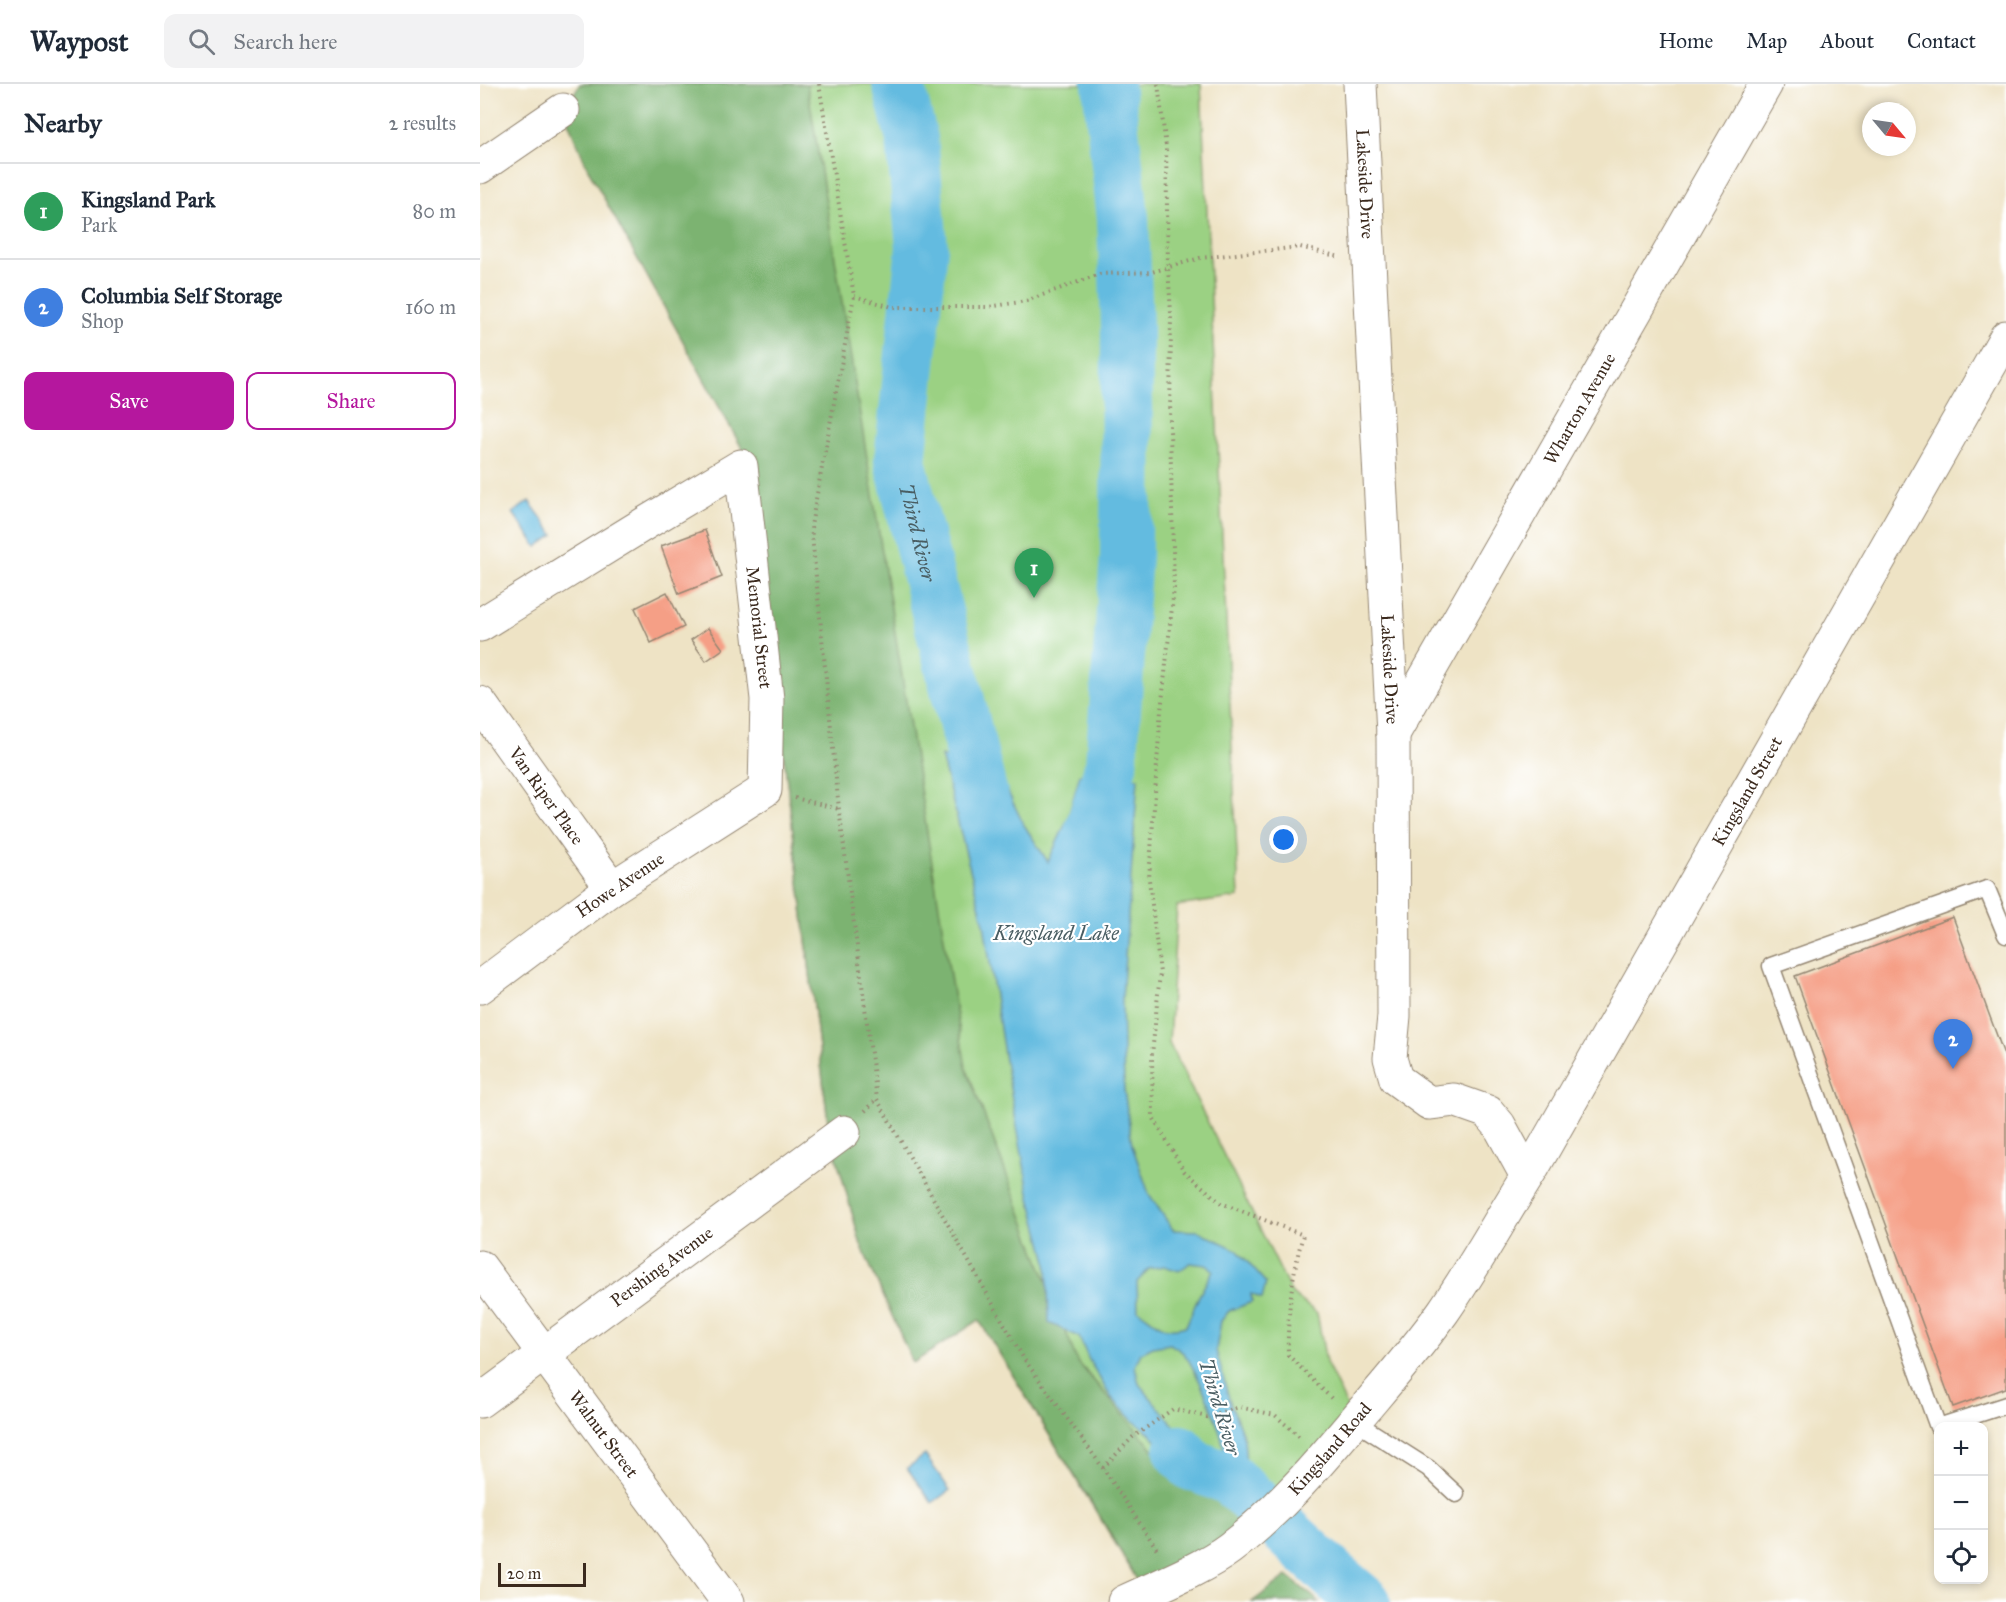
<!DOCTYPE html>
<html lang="en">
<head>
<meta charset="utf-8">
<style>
	:root { --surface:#fff; --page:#f2f2f3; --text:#1f2937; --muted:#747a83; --line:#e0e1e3; --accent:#b5179e }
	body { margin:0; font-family:"IM FELL Great Primer",serif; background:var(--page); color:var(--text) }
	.controls { position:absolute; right:18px; bottom:18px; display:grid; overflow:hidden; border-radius:12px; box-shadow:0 3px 9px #0003 }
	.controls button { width:54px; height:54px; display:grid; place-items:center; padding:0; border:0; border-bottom:2px solid var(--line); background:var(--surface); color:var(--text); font:30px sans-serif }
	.compass { position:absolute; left:1382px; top:18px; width:54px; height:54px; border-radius:50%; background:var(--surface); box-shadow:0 3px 9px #0003; rotate:119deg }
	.scale { position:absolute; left:18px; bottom:15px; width:88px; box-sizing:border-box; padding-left:6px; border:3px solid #3b2a1e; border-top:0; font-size:16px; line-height:21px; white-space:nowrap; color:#3b2a1e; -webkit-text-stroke:4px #fff; paint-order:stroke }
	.you { position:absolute; left:804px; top:756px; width:21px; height:21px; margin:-15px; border:4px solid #fff; border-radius:50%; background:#1a73e8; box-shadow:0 0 0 9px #1a73e833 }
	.badge { display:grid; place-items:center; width:39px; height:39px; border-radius:50%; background:var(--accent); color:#fff; font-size:20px; font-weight:700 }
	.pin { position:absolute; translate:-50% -50px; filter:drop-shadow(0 2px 3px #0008) }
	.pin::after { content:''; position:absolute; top:32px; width:21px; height:18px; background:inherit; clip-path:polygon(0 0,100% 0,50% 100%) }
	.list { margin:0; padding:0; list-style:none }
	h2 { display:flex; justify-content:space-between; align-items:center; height:78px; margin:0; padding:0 24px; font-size:26px }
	h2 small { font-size:20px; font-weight:400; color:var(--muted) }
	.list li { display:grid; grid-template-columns:39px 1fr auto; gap:18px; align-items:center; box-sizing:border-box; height:96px; padding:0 24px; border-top:2px solid var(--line) }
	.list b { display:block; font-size:22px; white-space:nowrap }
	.list p { margin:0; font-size:20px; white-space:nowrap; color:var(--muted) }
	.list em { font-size:20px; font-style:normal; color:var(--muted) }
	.actions { display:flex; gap:12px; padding:18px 24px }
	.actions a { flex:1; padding:14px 0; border:2px solid var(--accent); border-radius:12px; text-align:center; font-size:21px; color:var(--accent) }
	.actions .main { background:var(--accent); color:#fff }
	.icon { flex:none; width:33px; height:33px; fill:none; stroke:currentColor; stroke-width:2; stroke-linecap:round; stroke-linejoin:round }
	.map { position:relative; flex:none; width:1526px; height:1518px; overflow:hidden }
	header { display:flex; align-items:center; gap:36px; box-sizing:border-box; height:84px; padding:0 30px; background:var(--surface); border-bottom:2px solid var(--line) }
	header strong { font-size:28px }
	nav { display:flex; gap:33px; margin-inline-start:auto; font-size:21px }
	.search { width:420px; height:54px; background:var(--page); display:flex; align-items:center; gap:15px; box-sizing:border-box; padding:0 21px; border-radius:12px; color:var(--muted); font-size:22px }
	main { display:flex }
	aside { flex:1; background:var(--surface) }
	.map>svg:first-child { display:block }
</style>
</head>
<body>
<header>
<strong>Waypost</strong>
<div class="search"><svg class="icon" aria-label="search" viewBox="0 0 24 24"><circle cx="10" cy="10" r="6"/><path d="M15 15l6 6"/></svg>Search here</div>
<nav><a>Home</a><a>Map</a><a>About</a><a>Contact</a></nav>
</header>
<main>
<aside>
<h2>Nearby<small>2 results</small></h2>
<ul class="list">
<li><span class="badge" style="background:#2e9e5b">1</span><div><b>Kingsland Park</b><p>Park</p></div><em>80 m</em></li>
<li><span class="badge" style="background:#3f7fe0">2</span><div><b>Columbia Self Storage</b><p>Shop</p></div><em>160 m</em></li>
</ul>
<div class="actions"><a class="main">Save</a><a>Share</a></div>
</aside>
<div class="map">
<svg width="1526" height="1518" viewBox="0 0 1526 1518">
	<rect width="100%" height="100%" fill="#fff"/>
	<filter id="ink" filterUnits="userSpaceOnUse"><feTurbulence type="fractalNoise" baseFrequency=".0167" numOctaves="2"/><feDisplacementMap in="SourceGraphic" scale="12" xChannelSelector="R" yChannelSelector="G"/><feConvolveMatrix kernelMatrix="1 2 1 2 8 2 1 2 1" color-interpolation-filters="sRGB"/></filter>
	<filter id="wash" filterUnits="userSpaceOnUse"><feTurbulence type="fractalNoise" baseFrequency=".008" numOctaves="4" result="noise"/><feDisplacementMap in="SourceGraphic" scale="24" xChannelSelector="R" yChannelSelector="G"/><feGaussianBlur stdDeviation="1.35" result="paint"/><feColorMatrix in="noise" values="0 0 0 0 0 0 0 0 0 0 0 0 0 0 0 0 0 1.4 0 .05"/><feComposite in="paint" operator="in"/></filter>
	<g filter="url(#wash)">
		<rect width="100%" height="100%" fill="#eee3c5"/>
		<path fill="#9bd183" stroke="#6b7e50" stroke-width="1.5" d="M100,0H721L759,813L697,822L689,959L812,1210L837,1229L846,1278L874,1337L802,1418L779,1395L665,1508L499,1236L433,1279L381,1161L349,1046L268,375L108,85Z"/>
		<path fill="#7cb371" stroke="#5c6e48" stroke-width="1.5" d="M100,0H327L472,904L486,983L597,1277L706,1403L746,1418L768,1449L665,1510L630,1449L499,1236L433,1279L381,1161L349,1046L268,375L108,85L83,26Z
			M807,1492L840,1518H772Z"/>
		<path fill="#63bbe0" stroke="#4f727f" stroke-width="1.5" fill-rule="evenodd" d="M49,417L74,451L57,463L33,429Z
			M461,672L522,696L544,741L568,778L588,734L600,690L658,694L642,915L644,1005L652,1061L669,1110L693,1146L718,1147L757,1166L786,1199L782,1215L771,1210L772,1218L749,1227L741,1237L736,1266L749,1315L764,1354L766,1379L772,1394L749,1414L732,1400L713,1397L693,1378L671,1350L652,1336L630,1312L609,1276L599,1253L569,1239L567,1177L550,1114L525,977L504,840ZM710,1179L726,1181L733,1186L719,1212L706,1242C682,1249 677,1239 658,1226L657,1198L669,1185L684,1182L699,1187ZM690,1260C695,1263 702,1267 705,1271C718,1289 741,1344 744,1366L739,1372L726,1373L713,1364L659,1300L655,1282L661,1269L673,1263Z
			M445,1371L470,1406L452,1419L427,1384Z"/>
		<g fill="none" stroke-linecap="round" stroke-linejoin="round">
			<g stroke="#63bbe0" stroke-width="52">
				<path id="s1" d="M418,0L432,55L442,163L420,377L513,755"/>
				<path d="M606,761L631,681L646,472L647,242L643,134L628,0"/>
				<path d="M700,1367L712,1381L750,1395L852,1490L885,1518"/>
			</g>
		</g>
		<g id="blocks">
			<path fill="#f59f86" d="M225,446L242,493L199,510L181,462Z
				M187,508L204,543L171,559L155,524Z
				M228,544L243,565L226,577L211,556Z
				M1473,833L1526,976V1304L1473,1323L1315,892Z"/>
		</g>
	</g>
	<g filter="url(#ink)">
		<use href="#blocks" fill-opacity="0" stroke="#948672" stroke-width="1.5"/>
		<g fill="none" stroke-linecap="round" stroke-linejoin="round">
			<defs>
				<path id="service" d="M874,1337L948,1384L976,1410
					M1461,1342L1526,1321
					M1458,1343L1291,882L1507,805L1526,851"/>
				<g id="minor">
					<path id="s2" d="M880,0L913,650L914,932L910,974L916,995L949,1019L974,1016L1008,1028L1019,1041L1047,1092"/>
					<path d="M0,83L83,26"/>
					<path id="s3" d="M0,541L164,440L261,382L287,615L285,706L132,804L0,903"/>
					<path id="s4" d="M0,619L132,804"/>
					<path id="s5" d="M913,650L1286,0"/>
					<path id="s6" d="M0,1183L248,1518"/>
					<path id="s7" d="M0,1317L364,1048"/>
				</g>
				<g id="secondary">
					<path id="s8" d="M644,1518C676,1503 722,1485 750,1464C796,1429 834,1385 871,1341C902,1304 935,1267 963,1228C995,1182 1022,1132 1052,1085L1526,253"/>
				</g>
			</defs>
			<use href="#service" stroke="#948672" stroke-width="19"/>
			<use href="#minor" stroke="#948672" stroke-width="35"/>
			<use href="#secondary" stroke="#948672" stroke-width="35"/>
			<path stroke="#948672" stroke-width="4" stroke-dasharray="1.5 4.5" stroke-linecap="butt" d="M339,0L374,212L331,442L359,725L397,1015L544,1275L623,1384L679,1468
				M678,0L686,63L688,183L691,229L690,345L694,504L680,637L669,795L680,889L672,971L673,1033L704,1087L741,1119L823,1151C812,1190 807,1231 808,1271L853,1316
				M374,212L412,223H509L546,217L620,190L672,188L720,174L820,163L860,173
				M315,714L359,725
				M385,1027L397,1015
				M623,1384L653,1353L693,1325L727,1333L759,1323L795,1331L821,1354"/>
			<use href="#service" stroke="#fff" stroke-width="16"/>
			<use href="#minor" stroke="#fff" stroke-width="33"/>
			<use href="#secondary" stroke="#fff" stroke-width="33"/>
		</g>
	</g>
	<g text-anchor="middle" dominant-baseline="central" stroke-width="4.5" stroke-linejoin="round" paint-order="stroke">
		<g font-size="18" fill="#3b2a1e" stroke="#fff">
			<text stroke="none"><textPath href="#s2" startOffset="100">Lakeside Drive</textPath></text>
			<text stroke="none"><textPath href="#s5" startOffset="375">Wharton Avenue</textPath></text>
			<text stroke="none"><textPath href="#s3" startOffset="468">Memorial Street</textPath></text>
			<text stroke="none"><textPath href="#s2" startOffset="586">Lakeside Drive</textPath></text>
			<text stroke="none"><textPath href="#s8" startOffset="1041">Kingsland Street</textPath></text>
			<text stroke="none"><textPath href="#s4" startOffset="114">Van Riper Place</textPath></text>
			<text transform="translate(140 801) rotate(-34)">Howe Avenue</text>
			<text stroke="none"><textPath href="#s7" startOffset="226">Pershing Avenue</textPath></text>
			<text stroke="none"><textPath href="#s6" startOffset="208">Walnut Street</textPath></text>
			<text stroke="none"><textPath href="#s8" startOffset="260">Kingsland Road</textPath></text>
		</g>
		<g font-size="20" font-style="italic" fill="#495d62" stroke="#fff">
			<text stroke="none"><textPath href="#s1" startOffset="454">Third River</textPath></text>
			<text x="576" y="849">Kingsland Lake</text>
			<text transform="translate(740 1323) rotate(73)">Third River</text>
		</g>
	</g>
</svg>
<div class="controls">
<button>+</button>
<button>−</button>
<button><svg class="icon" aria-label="locate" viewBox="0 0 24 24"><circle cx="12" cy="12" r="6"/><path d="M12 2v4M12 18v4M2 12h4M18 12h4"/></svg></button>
</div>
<svg class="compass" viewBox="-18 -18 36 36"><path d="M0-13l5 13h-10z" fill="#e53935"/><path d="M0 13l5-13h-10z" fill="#747a83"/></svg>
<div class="scale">20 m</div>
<div class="you"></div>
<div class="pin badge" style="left:554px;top:514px;background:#2e9e5b">1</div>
<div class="pin badge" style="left:1473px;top:985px;background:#3f7fe0">2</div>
</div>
</main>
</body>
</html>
